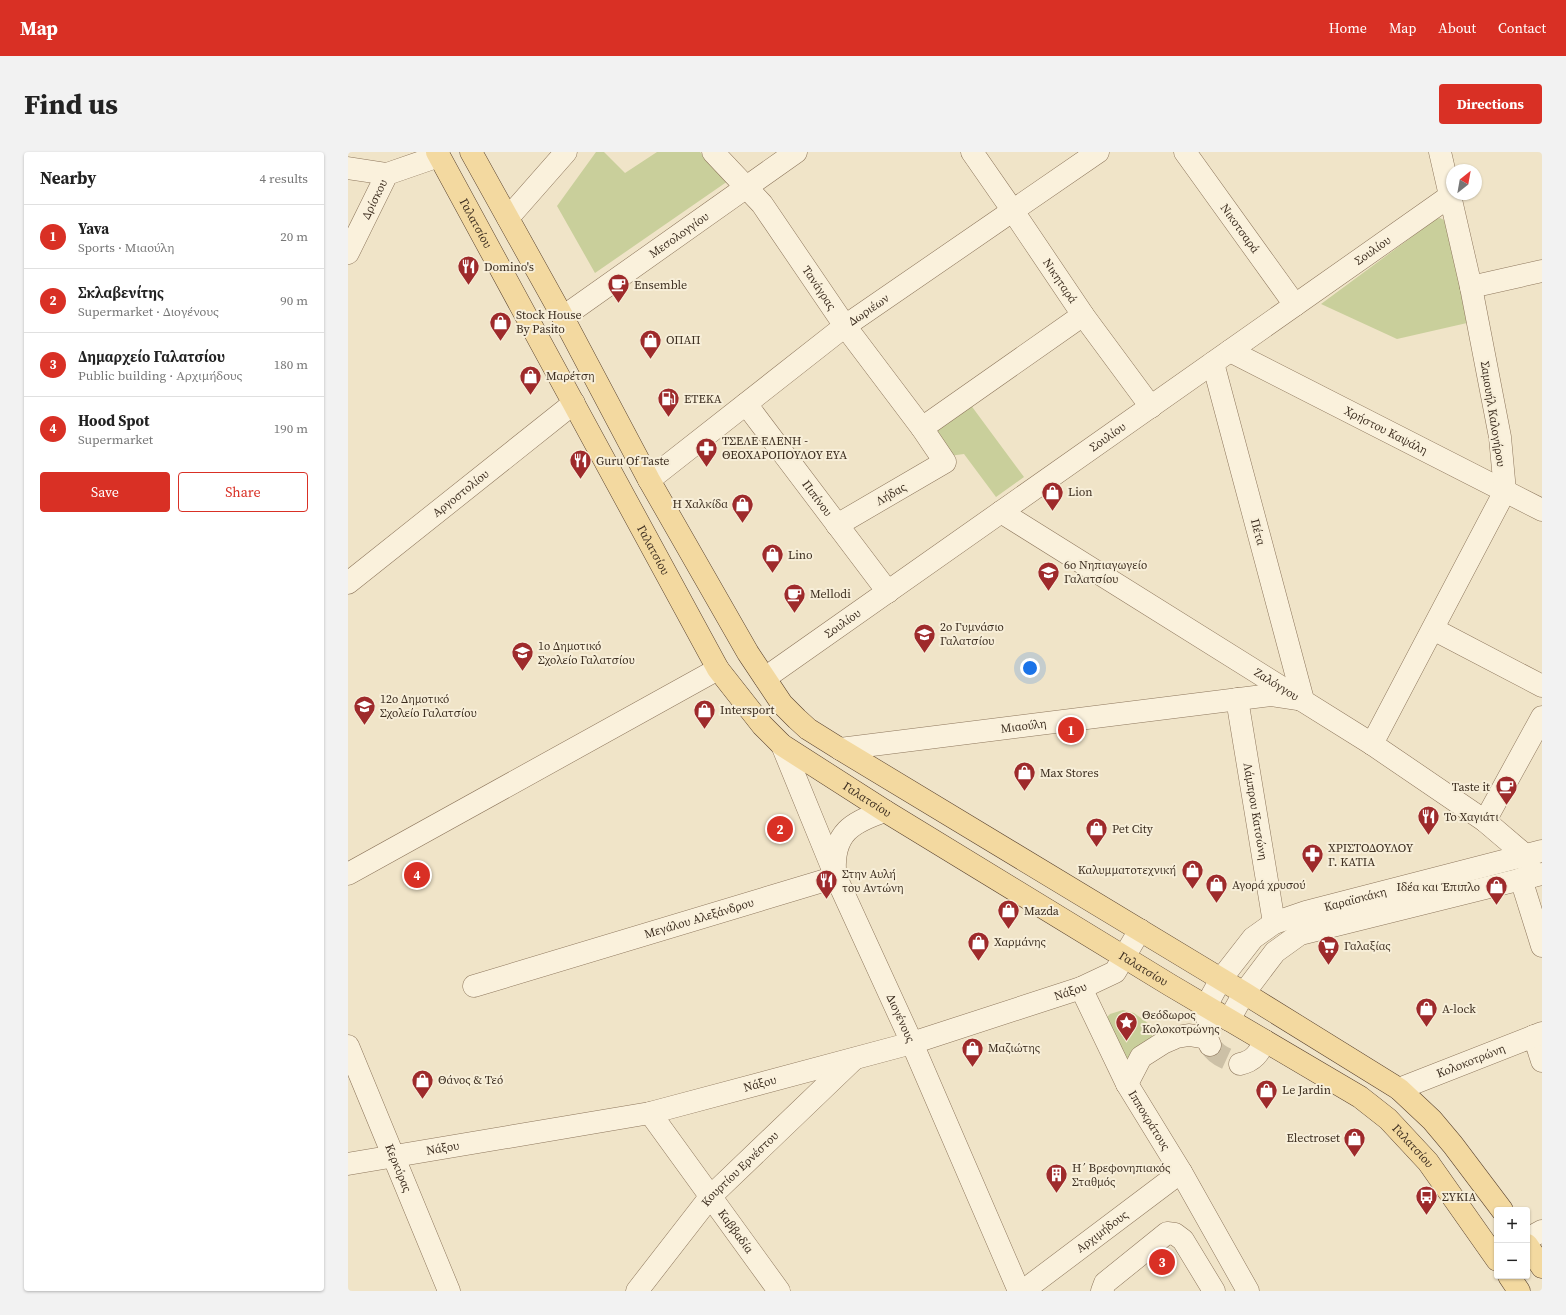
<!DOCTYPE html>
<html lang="en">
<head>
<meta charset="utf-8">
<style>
	:root { --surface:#fff; --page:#f2f2f2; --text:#222; --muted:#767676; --line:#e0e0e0; --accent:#d93025 }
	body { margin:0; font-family:"Source Serif 4",serif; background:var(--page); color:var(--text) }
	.controls { position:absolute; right:12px; bottom:12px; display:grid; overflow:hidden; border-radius:4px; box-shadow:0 1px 3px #0004 }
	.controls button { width:36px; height:36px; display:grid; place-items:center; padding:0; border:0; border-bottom:1px solid var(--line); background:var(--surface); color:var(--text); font:20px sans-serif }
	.compass { position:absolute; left:1098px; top:12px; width:36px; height:36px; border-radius:50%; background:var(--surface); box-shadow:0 1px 3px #0004; rotate:31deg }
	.you { position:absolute; left:682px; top:516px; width:14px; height:14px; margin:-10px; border:3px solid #fff; border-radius:50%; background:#1a73e8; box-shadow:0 0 0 6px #1a73e833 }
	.badge { display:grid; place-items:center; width:26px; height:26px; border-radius:50%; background:var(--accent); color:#fff; font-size:13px; font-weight:700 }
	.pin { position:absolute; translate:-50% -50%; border:2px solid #fff; box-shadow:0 1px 4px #0006 }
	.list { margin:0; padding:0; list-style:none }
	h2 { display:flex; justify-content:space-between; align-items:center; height:52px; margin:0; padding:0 16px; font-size:17px }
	h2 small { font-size:13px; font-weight:400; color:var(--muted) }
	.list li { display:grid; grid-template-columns:26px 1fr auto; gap:12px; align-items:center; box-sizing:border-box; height:64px; padding:0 16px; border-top:1px solid var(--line) }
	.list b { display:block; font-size:15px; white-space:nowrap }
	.list p { margin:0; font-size:13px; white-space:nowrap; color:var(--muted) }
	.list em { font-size:13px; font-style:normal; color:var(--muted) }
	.actions { display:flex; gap:8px; padding:12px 16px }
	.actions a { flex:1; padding:9px 0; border:1px solid var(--accent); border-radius:4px; text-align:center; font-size:14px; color:var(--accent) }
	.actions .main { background:var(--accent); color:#fff }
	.map { position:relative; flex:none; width:1194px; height:1139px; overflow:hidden; border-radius:4px }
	header { display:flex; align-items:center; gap:24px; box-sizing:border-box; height:56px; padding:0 20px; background:var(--accent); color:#fff }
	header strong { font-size:19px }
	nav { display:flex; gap:22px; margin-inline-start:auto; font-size:14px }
	.intro { display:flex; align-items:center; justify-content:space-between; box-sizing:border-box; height:96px; padding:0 24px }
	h1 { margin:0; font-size:28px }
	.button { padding:10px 18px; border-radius:4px; background:var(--accent); color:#fff; font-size:14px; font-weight:700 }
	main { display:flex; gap:24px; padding:0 24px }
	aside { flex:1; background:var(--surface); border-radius:4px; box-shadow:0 1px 3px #0004 }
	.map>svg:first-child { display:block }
</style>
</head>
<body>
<header>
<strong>Map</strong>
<nav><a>Home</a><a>Map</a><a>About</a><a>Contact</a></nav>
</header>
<div class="intro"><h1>Find us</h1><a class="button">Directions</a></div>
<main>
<aside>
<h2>Nearby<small>4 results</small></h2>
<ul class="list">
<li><span class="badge">1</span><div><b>Yava</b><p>Sports · Μιαούλη</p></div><em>20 m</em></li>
<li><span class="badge">2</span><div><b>Σκλαβενίτης</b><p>Supermarket · Διογένους</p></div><em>90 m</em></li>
<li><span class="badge">3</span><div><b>Δημαρχείο Γαλατσίου</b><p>Public building · Αρχιμήδους</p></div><em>180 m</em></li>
<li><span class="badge">4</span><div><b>Hood Spot</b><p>Supermarket</p></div><em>190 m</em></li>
</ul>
<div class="actions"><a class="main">Save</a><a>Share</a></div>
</aside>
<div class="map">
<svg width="1194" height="1139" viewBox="0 0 1194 1139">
	<rect width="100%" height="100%" fill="#f0e4c8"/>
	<path fill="#c9cf9b" d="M248,0H256L277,21L309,0H352L380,29L247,121L209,54Z
		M1092,66L1096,68L1100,74L1119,171L1049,187L973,152L1088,67Z
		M622,252L676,325L648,345L616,302L601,304L583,278Z
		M775,858L786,861L812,880L804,882L805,892L778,918L758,866L762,862Z"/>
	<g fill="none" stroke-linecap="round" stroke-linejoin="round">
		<path stroke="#ccc0a6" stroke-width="22" stroke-dasharray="22 11" stroke-linecap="butt" d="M862,893C868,904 881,908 892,912"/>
		<defs>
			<g id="minor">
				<path id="s1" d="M365,0L414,52L497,174L574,276L597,310L489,373"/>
				<path id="s2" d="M624,0L665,59L735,163L803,255"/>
				<path id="s3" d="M837,0L947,153"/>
				<path d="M0,16L39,22"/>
				<path d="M160,66L218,0"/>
				<path id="s4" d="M0,101L39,22L91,4"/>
				<path d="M1123,135L1194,119"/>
				<path id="s5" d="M215,165L448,0"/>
				<path id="s6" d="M882,199L1194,358"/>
				<path id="s7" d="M398,252L540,440"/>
				<path d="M574,276L735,163"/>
				<path id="s8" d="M301,328L497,174L750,0"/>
				<path id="s9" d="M653,360L1024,592L1137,669L1177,703L1185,724"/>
				<path id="s10" d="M0,431L226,251"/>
				<path d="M1085,477L1194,534"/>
				<path id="s11" d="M417,526L1102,44"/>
				<path id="s12" d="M889,547L926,771"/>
				<path d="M1024,592L1157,339L1152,285L1123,135L1092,0"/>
				<path id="s13" d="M434,593L488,725L564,891L671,1139"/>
				<path id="s14" d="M492,597L923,543L955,548L865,211"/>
				<path d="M1137,669L1194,565"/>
				<path d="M487,719C485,681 504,670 537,659"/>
				<path d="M0,722L370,517"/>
				<path d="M1173,727L1194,794"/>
				<path id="s15" d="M126,834L488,725"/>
				<path id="s16" d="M733,836L779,932L833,1020L900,1139"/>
				<path d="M881,868L896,841L927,800L952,782L1194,722"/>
				<path d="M1186,884L1194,909"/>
				<path id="s17" d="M862,893L859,886L860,874L858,854L873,827L905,786L926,771L958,760L1194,699"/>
				<path id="s18" d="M0,894L101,1139"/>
				<path d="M892,912C906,909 911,901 917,889"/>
				<path d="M779,932L793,905L815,891L829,885L841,883L859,886"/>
				<path id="s19" d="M1051,937L1194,881"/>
				<path id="s20" d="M302,961L431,1139"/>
				<path id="s21" d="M0,1012L302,961L564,891L733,836L767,820L792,778"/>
				<path d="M1179,1087L1194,1079"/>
				<path id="s22" d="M289,1139L362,1045L506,907"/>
				<path id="s23" d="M675,1139L833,1020"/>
				<path d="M754,1139L757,1131L819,1081L827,1082L835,1088L866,1139"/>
			</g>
			<g id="major">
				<path id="s24" d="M89,0L370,517L414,573L434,593L537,659L822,833L1012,945L1040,967L1080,1010L1149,1108"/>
				<path d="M123,0L211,158L301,328L400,501L434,552L449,567L460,577L492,597L896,841L1051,937L1084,968L1105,993L1154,1058"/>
				<path d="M1179,1093L1194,1115"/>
				<path d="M1161,1124L1171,1139"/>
			</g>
		</defs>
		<use href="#minor" stroke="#8d765c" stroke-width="23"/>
		<use href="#major" stroke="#5b4430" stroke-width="23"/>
		<use href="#minor" stroke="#faf1dc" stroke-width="22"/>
		<use href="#major" stroke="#f3d9a0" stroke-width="22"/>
	</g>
	<defs>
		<symbol id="restaurant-pin" viewBox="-11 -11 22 30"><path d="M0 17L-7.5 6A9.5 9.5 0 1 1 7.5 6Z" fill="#9e2a2b" stroke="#f7eed8"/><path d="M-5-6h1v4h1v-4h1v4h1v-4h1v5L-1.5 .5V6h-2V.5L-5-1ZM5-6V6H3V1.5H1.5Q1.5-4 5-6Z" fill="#fff"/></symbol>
		<symbol id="cafe-pin" viewBox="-11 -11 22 30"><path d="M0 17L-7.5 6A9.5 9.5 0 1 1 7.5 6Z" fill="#9e2a2b" stroke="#f7eed8"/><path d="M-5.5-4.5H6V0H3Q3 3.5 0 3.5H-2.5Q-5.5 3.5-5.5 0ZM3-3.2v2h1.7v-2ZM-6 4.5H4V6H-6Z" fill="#fff"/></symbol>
		<symbol id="shop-pin" viewBox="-11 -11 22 30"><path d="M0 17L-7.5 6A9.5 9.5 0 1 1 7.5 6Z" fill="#9e2a2b" stroke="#f7eed8"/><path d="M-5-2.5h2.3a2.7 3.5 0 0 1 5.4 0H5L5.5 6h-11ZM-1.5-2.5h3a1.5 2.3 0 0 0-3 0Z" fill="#fff"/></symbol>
		<symbol id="fuel-pin" viewBox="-11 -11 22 30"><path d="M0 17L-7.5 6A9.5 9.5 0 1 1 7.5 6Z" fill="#9e2a2b" stroke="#f7eed8"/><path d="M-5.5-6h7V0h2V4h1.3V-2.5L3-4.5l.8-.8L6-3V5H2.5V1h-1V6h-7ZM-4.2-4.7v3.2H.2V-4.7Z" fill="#fff"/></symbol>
		<symbol id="pharmacy-pin" viewBox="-11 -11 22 30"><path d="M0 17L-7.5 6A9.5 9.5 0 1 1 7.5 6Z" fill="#9e2a2b" stroke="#f7eed8"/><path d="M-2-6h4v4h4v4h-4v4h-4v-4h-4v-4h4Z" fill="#fff"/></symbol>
		<symbol id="school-pin" viewBox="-11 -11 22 30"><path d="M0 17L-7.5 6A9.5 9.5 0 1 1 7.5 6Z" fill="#9e2a2b" stroke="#f7eed8"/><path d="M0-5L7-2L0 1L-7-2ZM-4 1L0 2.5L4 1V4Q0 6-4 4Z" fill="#fff"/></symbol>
		<symbol id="supermarket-pin" viewBox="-11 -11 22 30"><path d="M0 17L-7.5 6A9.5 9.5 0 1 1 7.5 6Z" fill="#9e2a2b" stroke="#f7eed8"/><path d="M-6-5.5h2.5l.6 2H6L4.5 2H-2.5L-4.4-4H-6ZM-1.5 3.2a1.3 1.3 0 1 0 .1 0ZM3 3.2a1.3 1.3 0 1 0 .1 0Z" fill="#fff"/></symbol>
		<symbol id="sight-pin" viewBox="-11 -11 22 30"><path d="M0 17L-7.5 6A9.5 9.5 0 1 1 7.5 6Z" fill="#9e2a2b" stroke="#f7eed8"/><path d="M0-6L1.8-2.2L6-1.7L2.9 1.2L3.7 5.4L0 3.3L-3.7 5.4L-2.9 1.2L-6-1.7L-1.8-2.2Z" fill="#fff"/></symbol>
		<symbol id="building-pin" viewBox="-11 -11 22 30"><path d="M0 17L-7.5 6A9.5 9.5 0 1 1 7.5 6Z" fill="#9e2a2b" stroke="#f7eed8"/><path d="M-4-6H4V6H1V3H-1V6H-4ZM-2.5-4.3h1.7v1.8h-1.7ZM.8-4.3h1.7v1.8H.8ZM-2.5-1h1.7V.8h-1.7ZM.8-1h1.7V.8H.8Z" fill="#fff"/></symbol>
		<symbol id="bus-pin" viewBox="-11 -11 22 30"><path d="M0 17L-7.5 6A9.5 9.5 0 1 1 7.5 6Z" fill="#9e2a2b" stroke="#f7eed8"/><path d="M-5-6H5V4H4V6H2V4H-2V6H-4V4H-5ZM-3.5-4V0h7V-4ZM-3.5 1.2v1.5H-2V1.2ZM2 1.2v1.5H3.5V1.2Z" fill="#fff"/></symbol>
	</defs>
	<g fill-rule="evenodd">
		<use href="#restaurant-pin" x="108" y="102" width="25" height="34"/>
		<use href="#cafe-pin" x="258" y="120" width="25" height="34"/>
		<use href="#shop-pin" x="140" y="158" width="25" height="34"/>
		<use href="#shop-pin" x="290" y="176" width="25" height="34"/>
		<use href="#shop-pin" x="170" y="212" width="25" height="34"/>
		<use href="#fuel-pin" x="308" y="234" width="25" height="34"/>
		<use href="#pharmacy-pin" x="346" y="284" width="25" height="34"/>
		<use href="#restaurant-pin" x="220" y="296" width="25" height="34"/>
		<use href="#shop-pin" x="692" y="328" width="25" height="34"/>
		<use href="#shop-pin" x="382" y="340" width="25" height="34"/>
		<use href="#shop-pin" x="412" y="390" width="25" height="34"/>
		<use href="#school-pin" x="688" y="408" width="25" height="34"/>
		<use href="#cafe-pin" x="434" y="430" width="25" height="34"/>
		<use href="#school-pin" x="564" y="470" width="25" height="34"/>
		<use href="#school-pin" x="162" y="488" width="25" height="34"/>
		<use href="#school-pin" x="4" y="542" width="25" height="34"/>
		<use href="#shop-pin" x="344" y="546" width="25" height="34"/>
		<use href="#shop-pin" x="664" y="608" width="25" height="34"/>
		<use href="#cafe-pin" x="1146" y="622" width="25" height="34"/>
		<use href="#restaurant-pin" x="1068" y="652" width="25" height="34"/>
		<use href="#shop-pin" x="736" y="664" width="25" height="34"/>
		<use href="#pharmacy-pin" x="952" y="690" width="25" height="34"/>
		<use href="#shop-pin" x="832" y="706" width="25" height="34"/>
		<use href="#restaurant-pin" x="466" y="716" width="25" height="34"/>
		<use href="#shop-pin" x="856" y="720" width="25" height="34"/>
		<use href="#shop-pin" x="1136" y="722" width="25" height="34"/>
		<use href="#shop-pin" x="648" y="746" width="25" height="34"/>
		<use href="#shop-pin" x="618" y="778" width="25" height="34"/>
		<use href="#supermarket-pin" x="968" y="782" width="25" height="34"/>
		<use href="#shop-pin" x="1066" y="844" width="25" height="34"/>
		<use href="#sight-pin" x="766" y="858" width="25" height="34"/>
		<use href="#shop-pin" x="612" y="884" width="25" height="34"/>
		<use href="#shop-pin" x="62" y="916" width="25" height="34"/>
		<use href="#shop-pin" x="906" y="926" width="25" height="34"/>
		<use href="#shop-pin" x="994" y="974" width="25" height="34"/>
		<use href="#building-pin" x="696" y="1010" width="25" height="34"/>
		<use href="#bus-pin" x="1066" y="1032" width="25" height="34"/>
	</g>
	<g text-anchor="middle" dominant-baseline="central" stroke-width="4" stroke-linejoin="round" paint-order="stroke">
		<g font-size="12" fill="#3d2e20" stroke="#f7eed8">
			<text stroke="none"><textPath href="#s4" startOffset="60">Δρίσκου</textPath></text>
			<text stroke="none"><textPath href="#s24" startOffset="81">Γαλατσίου</textPath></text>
			<text stroke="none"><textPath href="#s3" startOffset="94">Νικοτσαρά</textPath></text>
			<text stroke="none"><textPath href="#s5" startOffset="142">Μεσολογγίου</textPath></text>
			<text stroke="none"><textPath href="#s11" startOffset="743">Σουλίου</textPath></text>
			<text stroke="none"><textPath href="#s2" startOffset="156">Νικηταρά</textPath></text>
			<text stroke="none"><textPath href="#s1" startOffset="173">Τανάγρας</textPath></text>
			<text stroke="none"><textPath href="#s8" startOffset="278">Δωριέων</textPath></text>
			<text transform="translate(1145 262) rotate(81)">Σαμουήλ Καλογήρου</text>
			<text stroke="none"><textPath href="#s6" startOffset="175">Χρήστου Καψάλη</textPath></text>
			<text stroke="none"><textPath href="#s11" startOffset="419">Σουλίου</textPath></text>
			<text stroke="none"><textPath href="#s10" startOffset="144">Αργοστολίου</textPath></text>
			<text transform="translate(543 342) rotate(-30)">Λήδας</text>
			<text stroke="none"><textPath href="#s7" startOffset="118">Πιπίνου</textPath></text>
			<text transform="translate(910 380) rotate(75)">Πέτα</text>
			<text stroke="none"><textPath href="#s24" startOffset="453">Γαλατσίου</textPath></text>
			<text stroke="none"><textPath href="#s11" startOffset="95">Σουλίου</textPath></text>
			<text stroke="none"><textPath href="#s9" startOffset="325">Ζαλόγγου</textPath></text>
			<text stroke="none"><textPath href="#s14" startOffset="185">Μιαούλη</textPath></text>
			<text stroke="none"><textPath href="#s24" startOffset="789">Γαλατσίου</textPath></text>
			<text stroke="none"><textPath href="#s12" startOffset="114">Λάμπρου Κατσώνη</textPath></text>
			<text stroke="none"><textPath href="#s17" startOffset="233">Καραϊσκάκη</textPath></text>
			<text stroke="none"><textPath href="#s15" startOffset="235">Μεγάλου Αλεξάνδρου</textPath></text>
			<text stroke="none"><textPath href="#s24" startOffset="1113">Γαλατσίου</textPath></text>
			<text stroke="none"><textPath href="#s21" startOffset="744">Νάξου</textPath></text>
			<text stroke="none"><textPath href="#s13" startOffset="298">Διογένους</textPath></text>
			<text stroke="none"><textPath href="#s19" startOffset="77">Κολοκοτρώνη</textPath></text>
			<text stroke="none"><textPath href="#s21" startOffset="420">Νάξου</textPath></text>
			<text stroke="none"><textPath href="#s16" startOffset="149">Ιπποκράτους</textPath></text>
			<text stroke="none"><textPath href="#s24" startOffset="1437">Γαλατσίου</textPath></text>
			<text stroke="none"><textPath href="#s21" startOffset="96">Νάξου</textPath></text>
			<text stroke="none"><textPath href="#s18" startOffset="132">Κερκύρας</textPath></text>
			<text stroke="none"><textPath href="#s22" startOffset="160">Κουρτίου Ερνέστου</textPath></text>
			<text stroke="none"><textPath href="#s20" startOffset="146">Καββαδία</textPath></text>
			<text stroke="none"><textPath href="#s23" startOffset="99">Αρχιμήδους</textPath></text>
		</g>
		<g font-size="12" fill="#3d2e20" stroke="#f7eed8" text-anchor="start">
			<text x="136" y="115">Domino's</text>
			<text x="286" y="133">Ensemble</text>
			<text x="168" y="163">Stock House<tspan x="168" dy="14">By Pasito</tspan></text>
			<text x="318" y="188">ΟΠΑΠ</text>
			<text x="198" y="224">Μαρέτση</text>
			<text x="336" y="247">ΕΤΕΚΑ</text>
			<text x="374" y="289">ΤΣΕΛΕ ΕΛΕΝΗ -<tspan x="374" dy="14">ΘΕΟΧΑΡΟΠΟΥΛΟΥ ΕΥΑ</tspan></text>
			<text x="248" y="309">Guru Of Taste</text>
			<text x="720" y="340">Lion</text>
			<text x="380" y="352" text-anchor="end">Η Χαλκίδα</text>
			<text x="440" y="403">Lino</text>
			<text x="716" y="413">6ο Νηπιαγωγείο<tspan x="716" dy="14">Γαλατσίου</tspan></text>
			<text x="462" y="442">Mellodi</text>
			<text x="592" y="475">2ο Γυμνάσιο<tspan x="592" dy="14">Γαλατσίου</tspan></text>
			<text x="190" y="494">1ο Δημοτικό<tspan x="190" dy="14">Σχολείο Γαλατσίου</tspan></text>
			<text x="32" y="547">12ο Δημοτικό<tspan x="32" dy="14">Σχολείο Γαλατσίου</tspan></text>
			<text x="372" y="558">Intersport</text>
			<text x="692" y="621">Max Stores</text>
			<text x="1142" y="635" text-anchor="end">Taste it</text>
			<text x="1096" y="665">Το Χαγιάτι</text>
			<text x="764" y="677">Pet City</text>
			<text x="980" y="696">ΧΡΙΣΤΟΔΟΥΛΟΥ<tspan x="980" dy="14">Γ. ΚΑΤΙΑ</tspan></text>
			<text x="828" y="718" text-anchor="end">Καλυμματοτεχνική</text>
			<text x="494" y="722">Στην Αυλή<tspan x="494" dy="14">του Αντώνη</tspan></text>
			<text x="884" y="733">Αγορά χρυσού</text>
			<text x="1132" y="735" text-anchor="end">Ιδέα και Έπιπλο</text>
			<text x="676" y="759">Mazda</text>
			<text x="646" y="790">Χαρμάνης</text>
			<text x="996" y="794">Γαλαξίας</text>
			<text x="1094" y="857">A-lock</text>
			<text x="794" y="863">Θεόδωρος<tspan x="794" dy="14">Κολοκοτρώνης</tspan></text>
			<text x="640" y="896">Μαζιώτης</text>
			<text x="90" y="928">Θάνος &amp; Τεό</text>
			<text x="934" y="938">Le Jardin</text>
			<text x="992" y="986" text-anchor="end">Electroset</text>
			<text x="724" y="1016">Η΄ Βρεφονηπιακός<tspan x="724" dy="14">Σταθμός</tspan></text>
			<text x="1094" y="1045">ΣΥΚΙΑ</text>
		</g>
	</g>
</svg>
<div class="controls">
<button>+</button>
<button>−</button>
</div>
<svg class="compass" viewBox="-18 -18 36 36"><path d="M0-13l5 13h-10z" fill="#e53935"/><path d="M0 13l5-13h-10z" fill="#767676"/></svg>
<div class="you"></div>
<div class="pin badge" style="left:723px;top:578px">1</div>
<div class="pin badge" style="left:432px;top:677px">2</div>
<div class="pin badge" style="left:814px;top:1110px">3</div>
<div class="pin badge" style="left:69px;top:723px">4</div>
</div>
</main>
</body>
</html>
